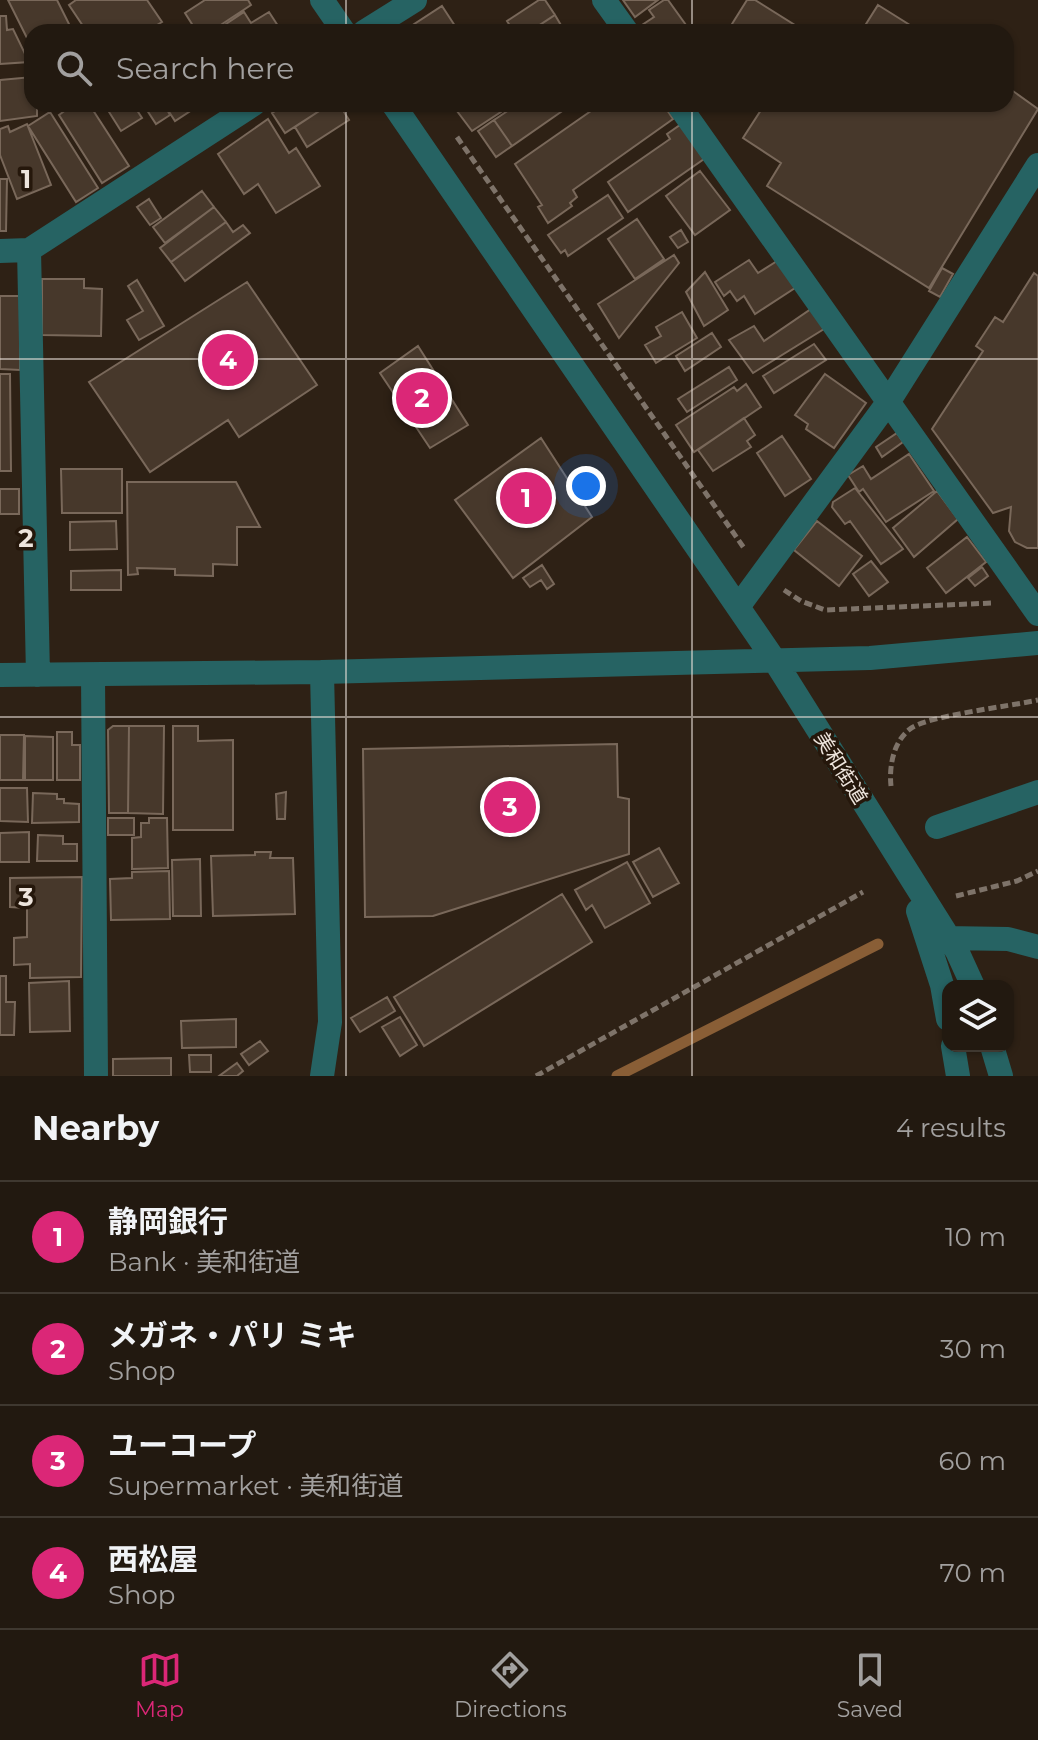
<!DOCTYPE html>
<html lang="en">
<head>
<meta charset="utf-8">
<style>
	:root { --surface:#221910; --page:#2e261e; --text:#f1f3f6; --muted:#a2a09f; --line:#3f3830; --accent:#db2777 }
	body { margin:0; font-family:Montserrat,"Noto Sans JP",sans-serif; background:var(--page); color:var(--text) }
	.controls { position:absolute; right:24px; bottom:24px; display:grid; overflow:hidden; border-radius:16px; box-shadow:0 2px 6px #0004 }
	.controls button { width:72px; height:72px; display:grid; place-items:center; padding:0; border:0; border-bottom:2px solid var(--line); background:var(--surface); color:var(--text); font:40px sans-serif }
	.you { position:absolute; left:586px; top:486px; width:28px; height:28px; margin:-20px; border:6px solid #fff; border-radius:50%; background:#1a73e8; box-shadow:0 0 0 12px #1a73e833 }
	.badge { display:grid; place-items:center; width:52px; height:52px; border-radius:50%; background:var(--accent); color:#fff; font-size:26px; font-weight:700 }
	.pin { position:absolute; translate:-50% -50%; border:4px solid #fff; box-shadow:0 2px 8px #0006 }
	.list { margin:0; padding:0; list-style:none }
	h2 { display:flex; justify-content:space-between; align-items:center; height:104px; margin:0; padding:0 32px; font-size:34px }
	h2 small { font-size:26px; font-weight:400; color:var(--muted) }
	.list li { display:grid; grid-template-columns:52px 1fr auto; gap:24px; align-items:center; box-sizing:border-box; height:112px; padding:0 32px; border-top:2px solid var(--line) }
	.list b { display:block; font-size:30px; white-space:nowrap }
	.list p { margin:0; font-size:26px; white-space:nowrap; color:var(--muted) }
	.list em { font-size:26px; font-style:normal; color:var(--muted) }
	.icon { flex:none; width:44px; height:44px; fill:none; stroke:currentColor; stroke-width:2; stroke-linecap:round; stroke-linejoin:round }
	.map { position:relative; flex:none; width:1038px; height:1076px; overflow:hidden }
	.search { position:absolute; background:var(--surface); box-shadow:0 2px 6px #0004; left:24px; right:24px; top:24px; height:88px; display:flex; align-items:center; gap:20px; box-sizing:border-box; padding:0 28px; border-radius:24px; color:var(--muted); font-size:30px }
	.sheet { height:552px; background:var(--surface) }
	nav { display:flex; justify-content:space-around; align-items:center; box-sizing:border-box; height:112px; border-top:2px solid var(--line); background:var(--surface); font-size:22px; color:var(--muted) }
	nav a { display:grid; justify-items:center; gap:4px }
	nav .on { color:var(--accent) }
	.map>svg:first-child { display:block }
</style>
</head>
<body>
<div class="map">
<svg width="1038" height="1076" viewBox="0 0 1038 1076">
	<rect width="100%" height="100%" fill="#2e2115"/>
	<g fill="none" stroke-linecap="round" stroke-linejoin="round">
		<path stroke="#895e36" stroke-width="11" d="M617,1076L878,944"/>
	</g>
	<path fill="#47382b" stroke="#79685a" stroke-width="2" d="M8,0H57L73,32H32V48Z
		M76,0H147L162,22L145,32H87L69,5Z
		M205,0H248L251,5L210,32H197L185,13Z
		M539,0H545L555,15L529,32H514L507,21Z
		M623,0H658L635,17Z
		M664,0H668L691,32H647L642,25L654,17L649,10Z
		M747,0H755L806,32H727Z
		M878,5L921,32H861Z
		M442,6L459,32H402Z
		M244,12L251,23L269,12L282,32H231L226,24Z
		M555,15L565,32H529Z
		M0,16H6L7,30L13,29L29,62L0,64Z
		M32,77V104H44L37,105V116L0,121V80Z
		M1006,86L1038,109L929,288L767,186L781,163L743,138L761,110L751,104H1006Z
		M74,104H89L129,166L102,183L59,115Z
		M104,104H133L142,118L121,131Z
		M143,104H164L170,115L156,124Z
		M164,104H192L195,108L175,121Z
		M287,104H330L285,133L272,113Z
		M330,104H339L349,120L307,147L295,127Z
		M459,104H513L472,131L454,107Z
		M518,104L535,107L566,104L568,107L512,146L494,120Z
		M601,104H663L673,119L573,190L577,197L570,203L572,206L548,223L538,207L542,205L515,164Z
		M50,112L98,188L76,202L28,126Z
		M268,119L289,153L296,148L320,186L276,213L258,184L244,194L218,154Z
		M494,120L512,146L496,157L478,131Z
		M27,124L51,185L17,199L0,155V129L8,126L10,132Z
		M680,125L704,159L628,212L608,182L670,139L667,134Z
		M700,171L730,210L695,235L666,196Z
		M0,179H7L6,231H0Z
		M202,191L214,207L165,243L153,227Z
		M608,195L623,218L568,256L565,250L561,253L548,235Z
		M149,199L161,218L150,225L137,207Z
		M214,207L226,222L171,262L160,248Z
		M637,219L664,259L635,279L608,239Z
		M226,222L233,232L243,225L250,233L185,281L171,262Z
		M681,230L688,242L678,248L670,237Z
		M674,255L679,263L619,338L598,304Z
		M749,260L758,273L777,261L795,288L755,314L744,296L737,301L730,291L724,296L715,282Z
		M942,268L953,274L940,297L929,291Z
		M705,272L728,310L704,326L686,292Z
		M1034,273L1038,276V548H1027L1015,542L1009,531L1011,507L993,513L932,429L983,351L976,346L995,317L1003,322Z
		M42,279H84V288L102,289L101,336L42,335Z
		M137,280L164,326L139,340L127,320L143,311L128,286Z
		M247,282L317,385L239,437L228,420L150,472L89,382Z
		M0,296H20V370L0,369Z
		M811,309L824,329L753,373L729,340L754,326L764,341Z
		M682,312L697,338L656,363L645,345L661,336L656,327Z
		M712,333L721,347L685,371L676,356Z
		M814,344L826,360L774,393L763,376Z
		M418,346L468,425L430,448L380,373Z
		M729,367L737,380L687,412L678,399Z
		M0,374H10L11,471H0Z
		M825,374L866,403L834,448L806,429L808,424L795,415Z
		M746,384L761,407L694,452L676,425L734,387L737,391Z
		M744,418L755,435L747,441L751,447L713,471L698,450Z
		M897,433L903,442L882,457L876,447Z
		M782,436L811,479L785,496L757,453Z
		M541,438L592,517L513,578L455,500Z
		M909,454L934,491L886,522L863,489L859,492L848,475L863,466L871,479Z
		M61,469H122V513H62Z
		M127,482H236L260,527H237V565L213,564V576L175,575V569L137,568L138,574L128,575Z
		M855,488L903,549L881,564L850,521L845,524L832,507L833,502Z
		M0,489H19V514H0Z
		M937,491L958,519L914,557L893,528Z
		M116,521L117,549L70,550V522Z
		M817,521L862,556L839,586L794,550Z
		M967,537L986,562L946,593L927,568Z
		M871,561L888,582L869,596L853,574Z
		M542,565L554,584L547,589L541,580L530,587L523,578Z
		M982,567L988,576L975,586L968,578Z
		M121,570V590H71V571Z
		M113,726H129L128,813H109L108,730Z
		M129,726H164L163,814L128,813Z
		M173,726H198V741L233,740V830H173Z
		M57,732H72V745H80V780H57Z
		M0,735H24L23,780H0Z
		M25,736L53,737V780H25Z
		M617,744L618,797L629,799V854L433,916L365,917L363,749Z
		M0,788H27L28,822L0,821Z
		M286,792L285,819H277L276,794Z
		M33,793L57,794V799H64V803L79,804V822L32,823Z
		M108,818H134V835H108Z
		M149,818H167L168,868L132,869V838L141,837V823H149Z
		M29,832V862H0V833Z
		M38,835L63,836V844H77V861H37Z
		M659,848L679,883L653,897L633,862Z
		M255,852H271L270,858H293L295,914L213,916L211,856L255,855Z
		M200,859L201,916H173L172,860Z
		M627,862L650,903L605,928L592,905L586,910L575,890Z
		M169,871L170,919L111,920L110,879L132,878V872Z
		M82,877L81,977L30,978V964L14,965V938L27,937V908L10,907V878Z
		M562,894L592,942L424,1046L394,997Z
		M0,976H6V1002H15L14,1035H0Z
		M69,981L70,1031L30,1032L29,983Z
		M387,997L395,1011L360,1032L351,1018Z
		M400,1017L417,1045L400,1056L382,1027Z
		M236,1019V1047L182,1048L181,1021Z
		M260,1041L268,1051L249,1065L241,1054Z
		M189,1055H211V1072H190Z
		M171,1058V1076H113V1059Z
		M237,1063L243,1071L237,1076H219Z"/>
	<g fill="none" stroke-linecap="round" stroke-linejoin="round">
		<path stroke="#7e7369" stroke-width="5" stroke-dasharray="8 4" stroke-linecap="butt" d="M457,137L744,548
			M784,590L801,601L825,610L993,603
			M891,786C889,767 893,742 910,729C925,716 1012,706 1038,700
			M956,896L1017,881L1038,871
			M536,1076L863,892"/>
		<path stroke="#266363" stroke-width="24" d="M322,0L344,32
			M604,0L627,32
			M364,32L415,0
			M393,104L775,661L957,951L973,986
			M678,104L1038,614
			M29,250L38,675
			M0,251L29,250L254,104
			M738,607L889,401L1038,165
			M0,675L322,672
			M93,675L96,1076
			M937,827L1038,792
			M918,911L942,985L948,1019
			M946,938L1008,939L1038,947
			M953,1046L958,1076
			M992,1046L1001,1076
			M322,1076L330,1022L322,672L870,658L1038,643"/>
	</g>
	<path fill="none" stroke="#ede4dc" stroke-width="2" stroke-opacity="0.55" d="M346,0V32M692,0V32M346,104V1076M692,104V1076M0,359H1038M0,717H1038"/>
	<g text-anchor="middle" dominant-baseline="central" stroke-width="7" stroke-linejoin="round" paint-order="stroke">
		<g font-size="20" fill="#ede4dc" stroke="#25170b">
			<text transform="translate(841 768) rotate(58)">美和街道</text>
		</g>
	</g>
	<g font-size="26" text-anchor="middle" font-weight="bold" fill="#ede4dc" stroke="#25170b" stroke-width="7" stroke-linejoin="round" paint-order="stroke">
		<text x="26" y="188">1</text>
		<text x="26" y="547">2</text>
		<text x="26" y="906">3</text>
	</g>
</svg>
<div class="controls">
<button><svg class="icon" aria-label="layers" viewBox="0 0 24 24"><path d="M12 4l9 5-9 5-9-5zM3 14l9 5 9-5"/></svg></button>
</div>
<div class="you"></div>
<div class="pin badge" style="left:526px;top:498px">1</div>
<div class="pin badge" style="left:422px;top:398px">2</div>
<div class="pin badge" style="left:510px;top:807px">3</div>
<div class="pin badge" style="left:228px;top:360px">4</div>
<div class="search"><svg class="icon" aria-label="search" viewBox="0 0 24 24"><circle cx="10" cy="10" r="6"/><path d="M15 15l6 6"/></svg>Search here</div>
</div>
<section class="sheet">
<h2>Nearby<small>4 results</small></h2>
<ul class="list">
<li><span class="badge">1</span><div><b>静岡銀行</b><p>Bank · 美和街道</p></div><em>10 m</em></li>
<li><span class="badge">2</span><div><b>メガネ・パリ ミキ</b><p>Shop</p></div><em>30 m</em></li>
<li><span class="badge">3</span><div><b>ユーコープ</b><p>Supermarket · 美和街道</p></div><em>60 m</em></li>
<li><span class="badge">4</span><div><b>西松屋</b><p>Shop</p></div><em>70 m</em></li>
</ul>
</section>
<nav>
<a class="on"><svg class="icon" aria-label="map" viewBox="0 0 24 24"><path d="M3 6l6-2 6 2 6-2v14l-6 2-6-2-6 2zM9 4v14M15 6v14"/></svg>Map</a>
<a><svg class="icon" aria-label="directions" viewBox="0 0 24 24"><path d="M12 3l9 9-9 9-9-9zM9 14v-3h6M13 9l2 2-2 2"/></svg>Directions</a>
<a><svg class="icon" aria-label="saved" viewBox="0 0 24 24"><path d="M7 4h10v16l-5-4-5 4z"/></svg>Saved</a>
</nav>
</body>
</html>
